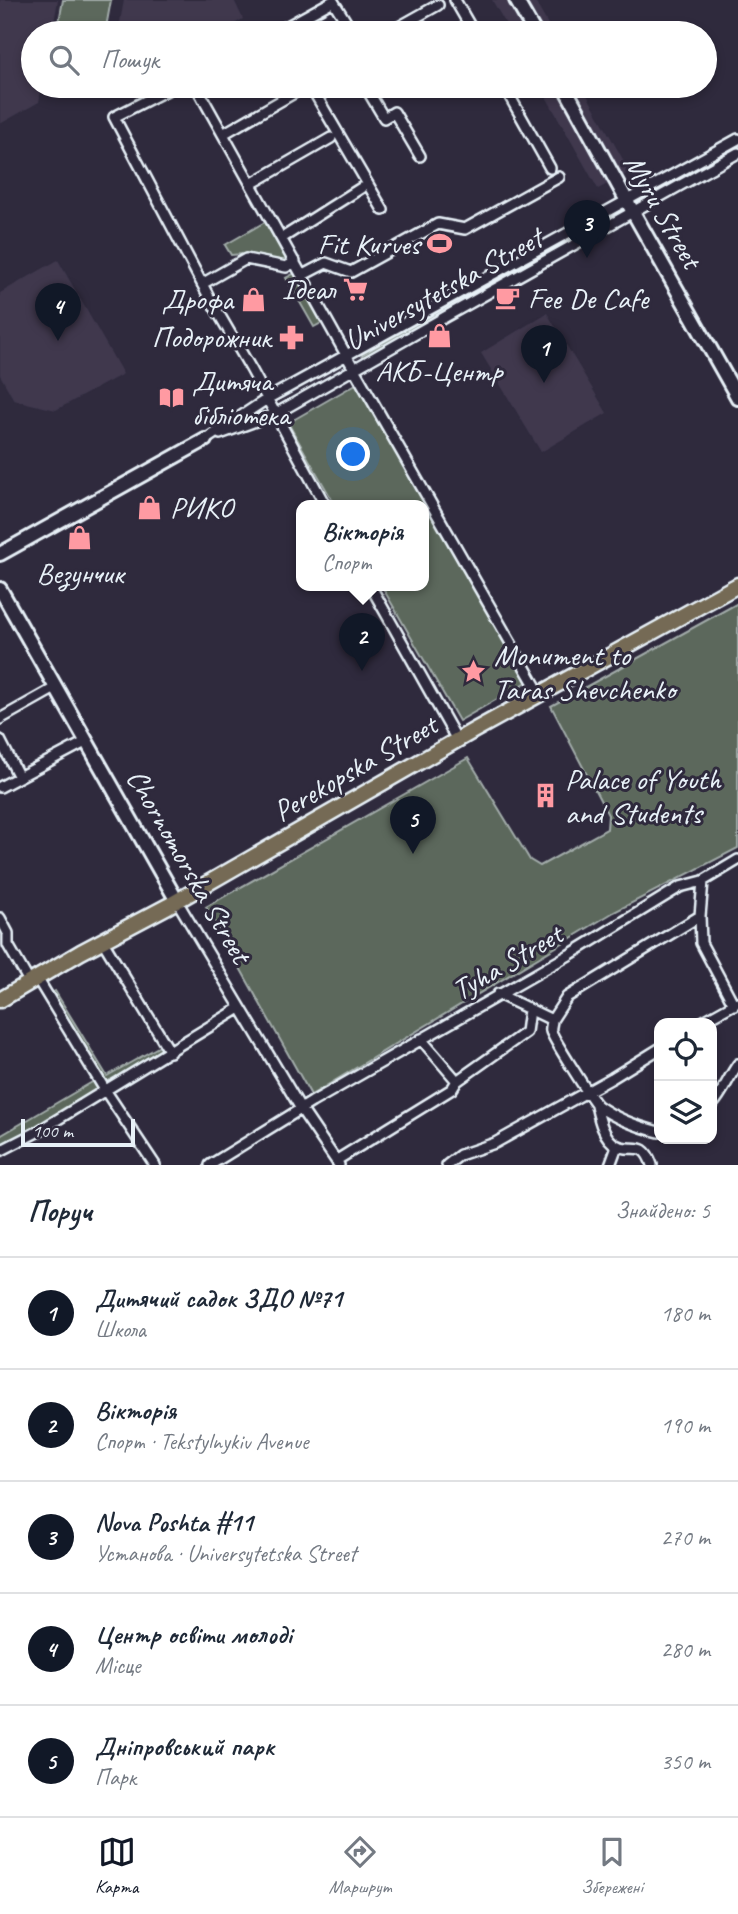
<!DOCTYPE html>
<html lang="uk">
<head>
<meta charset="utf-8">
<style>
	:root { --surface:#fff; --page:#f2f2f3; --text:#1f2937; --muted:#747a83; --line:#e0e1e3; --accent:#111827 }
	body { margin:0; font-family:Caveat,sans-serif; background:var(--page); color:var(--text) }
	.controls { position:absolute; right:21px; bottom:21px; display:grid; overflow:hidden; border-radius:14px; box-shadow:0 4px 10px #0003 }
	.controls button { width:63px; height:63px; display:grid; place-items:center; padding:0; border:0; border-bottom:2px solid var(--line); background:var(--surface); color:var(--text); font:35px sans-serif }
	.scale { position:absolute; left:21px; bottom:18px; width:114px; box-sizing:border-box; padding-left:7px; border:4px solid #e8f1f8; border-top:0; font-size:19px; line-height:24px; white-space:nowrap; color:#e8f1f8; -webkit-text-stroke:5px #2f2a3d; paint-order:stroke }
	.you { position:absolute; left:354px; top:455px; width:24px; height:24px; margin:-18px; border:5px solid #fff; border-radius:50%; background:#1a73e8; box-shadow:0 0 0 10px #1a73e833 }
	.badge { display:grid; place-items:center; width:46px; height:46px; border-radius:50%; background:var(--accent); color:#fff; font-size:23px; font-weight:700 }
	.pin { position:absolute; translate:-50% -58px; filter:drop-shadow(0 2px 4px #0008) }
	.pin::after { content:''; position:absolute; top:37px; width:24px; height:21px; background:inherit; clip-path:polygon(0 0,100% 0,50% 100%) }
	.popup { position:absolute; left:296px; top:500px; width:133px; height:91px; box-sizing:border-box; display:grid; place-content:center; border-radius:14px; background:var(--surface); filter:drop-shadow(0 2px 5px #0005); font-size:23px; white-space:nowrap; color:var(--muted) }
	.popup b { font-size:26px; color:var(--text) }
	.popup::after { content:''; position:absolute; left:50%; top:100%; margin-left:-14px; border:14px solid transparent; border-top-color:var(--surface) }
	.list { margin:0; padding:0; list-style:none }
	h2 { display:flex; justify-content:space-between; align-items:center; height:91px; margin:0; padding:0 28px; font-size:30px }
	h2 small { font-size:23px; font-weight:400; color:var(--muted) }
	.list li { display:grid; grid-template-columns:46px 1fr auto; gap:21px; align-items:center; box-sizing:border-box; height:112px; padding:0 28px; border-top:2px solid var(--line) }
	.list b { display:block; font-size:26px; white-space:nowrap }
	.list p { margin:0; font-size:23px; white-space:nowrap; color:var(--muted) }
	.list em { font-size:23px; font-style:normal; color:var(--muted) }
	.icon { flex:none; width:38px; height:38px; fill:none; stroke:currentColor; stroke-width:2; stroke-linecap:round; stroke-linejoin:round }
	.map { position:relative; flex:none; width:738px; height:1165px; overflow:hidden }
	.search { position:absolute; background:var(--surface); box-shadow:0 4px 10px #0003; left:21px; right:21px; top:21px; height:77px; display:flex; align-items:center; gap:18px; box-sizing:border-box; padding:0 24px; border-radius:38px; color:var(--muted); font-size:26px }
	.sheet { height:651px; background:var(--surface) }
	nav { display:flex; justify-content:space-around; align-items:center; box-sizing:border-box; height:98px; border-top:2px solid var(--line); background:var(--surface); font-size:19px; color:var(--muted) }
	nav a { display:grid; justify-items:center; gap:4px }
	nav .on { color:var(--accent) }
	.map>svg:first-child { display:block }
</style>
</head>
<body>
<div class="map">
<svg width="738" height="1165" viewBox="0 0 738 1165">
	<rect width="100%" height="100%" fill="#2f2a3d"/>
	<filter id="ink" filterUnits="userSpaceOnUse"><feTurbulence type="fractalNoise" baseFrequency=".0143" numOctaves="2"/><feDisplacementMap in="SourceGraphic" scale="14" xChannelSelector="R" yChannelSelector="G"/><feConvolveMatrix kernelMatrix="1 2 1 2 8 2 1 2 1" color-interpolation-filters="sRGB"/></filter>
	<g filter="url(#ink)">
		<path fill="#3f384e" d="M0,0H58L52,33H33V86H42L39,102L0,124Z
			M124,0H234L243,19L218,33H118Z
			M492,0H534L553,33H511Z
			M540,86H582L630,172L598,189Z
			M58,260L123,374L56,410L14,400L0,375V293Z
			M547,313L607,413L541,452L481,353Z"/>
		<path fill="#5b675b" stroke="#a2acaa" stroke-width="2" d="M63,0H111L105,33H57Z
			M610,216L612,220L365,359L362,355Z
			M265,222L287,260L283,263L243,254L231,255L225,245Z
			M295,273L323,322L314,327L286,278Z
			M356,384L527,682L459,721L381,585H423V505H335L288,423Z
			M738,603V848L614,912L311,1095L206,907L468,758L530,860L540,866L607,829L608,815L551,706Z
			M55,991L107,1076L160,1046L165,1052L112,1083L107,1084L103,1080L50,994Z
			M94,1081L99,1089L35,1130L0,1148V1136Z"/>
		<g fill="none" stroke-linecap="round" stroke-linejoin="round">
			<defs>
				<path id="street" d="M455,0L474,33
					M275,33L333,1L353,33
					M388,33L438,5
					M175,86L114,117L209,297L251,369L325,505
					M196,86L354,369L540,694
					M365,86L384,118L394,112L420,156
					M504,86L550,168
					M223,134L301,89L314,92L383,210
					M251,184L331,138
					M282,238L361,188
					M303,275L326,263L351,272L438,224L465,229L559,177
					M202,284L246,259L286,267L295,262
					M220,434L275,414L291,405L445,317L738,153
					M205,440L267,399L738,139
					M370,585L457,740
					M0,719L55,688
					M0,740L19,777
					M0,787L87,741
					M703,881L700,916L701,943L734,1005
					M177,901L301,1109L339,1165
					M0,918L8,933V945L30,983
					M102,940L170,1052
					M37,978L105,1090L155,1165
					M498,994L552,1020C552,1024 550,1028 551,1031C552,1037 593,1102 598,1106C615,1118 639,1127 659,1132
					M552,1020L567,997L700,916
					M700,1023L736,1003
					M421,1039L457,1081
					M596,1105C599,1118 603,1138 616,1145C632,1154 643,1138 652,1165
					M712,1105C723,1093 728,1078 738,1064
					M0,1151L37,1132L240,1008
					M337,1160L452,1089L457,1081L526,1032L529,1010
					M210,1165L312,1102L569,955L680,887L703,881L738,860
					M447,1165L460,1155L495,1143L612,1078L659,1049
					M610,1165L617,1146"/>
				<path id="secondary" d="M516,0L535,33
					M564,86L633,212L738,398
					M0,554L205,440
					M0,589L177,901"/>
				<path id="primary" d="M0,1000L81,952L168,906L473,731L738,585"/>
			</defs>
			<use href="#street" stroke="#e8f1f8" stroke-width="14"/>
			<use href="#secondary" stroke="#e8f1f8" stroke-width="18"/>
			<use href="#primary" stroke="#e8f1f8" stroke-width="19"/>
			<use href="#street" stroke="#2f2a3d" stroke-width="9"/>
			<use href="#secondary" stroke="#2f2a3d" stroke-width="12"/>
			<use href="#primary" stroke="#746b55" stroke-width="14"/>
		</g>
	</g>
	<defs>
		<symbol id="stadium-bare" viewBox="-9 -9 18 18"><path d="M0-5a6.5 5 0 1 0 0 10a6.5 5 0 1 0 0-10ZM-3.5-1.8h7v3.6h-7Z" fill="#ff9aa2" stroke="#2f2a3d" stroke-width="2.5" paint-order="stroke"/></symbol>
		<symbol id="supermarket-bare" viewBox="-9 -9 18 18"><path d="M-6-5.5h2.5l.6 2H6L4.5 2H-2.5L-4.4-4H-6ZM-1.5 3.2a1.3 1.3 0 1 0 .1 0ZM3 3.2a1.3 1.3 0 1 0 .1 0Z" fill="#ff9aa2" stroke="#2f2a3d" stroke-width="2.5" paint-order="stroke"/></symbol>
		<symbol id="cafe-bare" viewBox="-9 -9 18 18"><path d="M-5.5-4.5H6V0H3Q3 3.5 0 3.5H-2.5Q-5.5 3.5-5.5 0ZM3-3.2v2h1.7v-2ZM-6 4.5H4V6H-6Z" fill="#ff9aa2" stroke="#2f2a3d" stroke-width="2.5" paint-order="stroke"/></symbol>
		<symbol id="shop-bare" viewBox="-9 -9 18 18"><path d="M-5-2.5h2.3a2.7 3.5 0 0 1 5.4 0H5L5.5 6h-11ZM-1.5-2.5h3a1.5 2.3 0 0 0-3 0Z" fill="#ff9aa2" stroke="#2f2a3d" stroke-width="2.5" paint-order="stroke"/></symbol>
		<symbol id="pharmacy-bare" viewBox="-9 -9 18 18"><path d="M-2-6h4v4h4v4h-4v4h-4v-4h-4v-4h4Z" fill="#ff9aa2" stroke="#2f2a3d" stroke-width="2.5" paint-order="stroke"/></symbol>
		<symbol id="library-bare" viewBox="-9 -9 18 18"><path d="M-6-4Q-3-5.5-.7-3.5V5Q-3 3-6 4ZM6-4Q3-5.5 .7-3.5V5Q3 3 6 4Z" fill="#ff9aa2" stroke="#2f2a3d" stroke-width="2.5" paint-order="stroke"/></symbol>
		<symbol id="sight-bare" viewBox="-9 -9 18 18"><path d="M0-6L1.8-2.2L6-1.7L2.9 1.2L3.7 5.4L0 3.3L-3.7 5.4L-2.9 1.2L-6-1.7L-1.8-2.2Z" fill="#ff9aa2" stroke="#2f2a3d" stroke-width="2.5" paint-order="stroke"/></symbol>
		<symbol id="building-bare" viewBox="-9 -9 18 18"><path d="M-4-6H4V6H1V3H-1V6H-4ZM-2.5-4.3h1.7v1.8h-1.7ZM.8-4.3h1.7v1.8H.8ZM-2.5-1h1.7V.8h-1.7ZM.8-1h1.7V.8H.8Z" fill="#ff9aa2" stroke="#2f2a3d" stroke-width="2.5" paint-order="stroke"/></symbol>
	</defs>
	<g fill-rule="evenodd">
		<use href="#stadium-bare" x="422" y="226" width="35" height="35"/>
		<use href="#supermarket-bare" x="338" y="272" width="35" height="35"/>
		<use href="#cafe-bare" x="490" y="280" width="35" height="35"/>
		<use href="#shop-bare" x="236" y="282" width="35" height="35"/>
		<use href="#shop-bare" x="422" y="318" width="35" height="35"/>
		<use href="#pharmacy-bare" x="274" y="320" width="35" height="35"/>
		<use href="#library-bare" x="154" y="380" width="35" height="35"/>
		<use href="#shop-bare" x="132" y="490" width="35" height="35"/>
		<use href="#shop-bare" x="62" y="520" width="35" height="35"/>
		<use href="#sight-bare" x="456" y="654" width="35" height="35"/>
		<use href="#building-bare" x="528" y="778" width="35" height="35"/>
	</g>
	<g text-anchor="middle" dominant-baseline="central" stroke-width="6" stroke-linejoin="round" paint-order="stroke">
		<g font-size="30" fill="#e8f1f8" stroke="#2f2a3d">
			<text transform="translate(663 211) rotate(60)">Myru Street</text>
			<text transform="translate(443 289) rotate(-29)">Universytetska Street</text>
			<text transform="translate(355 768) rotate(-30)">Perekopska Street</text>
			<text transform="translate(189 866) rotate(60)">Chornomorska Street</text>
			<text transform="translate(507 962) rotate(-30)">Tyha Street</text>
		</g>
		<g font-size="30" fill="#e8f1f8" stroke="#2f2a3d" text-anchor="start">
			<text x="420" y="244" text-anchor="end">Fit Kurves</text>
			<text x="335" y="289" text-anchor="end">Ідеал</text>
			<text x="528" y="298">Fee De Cafe</text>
			<text x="233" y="299" text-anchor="end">Дрофа</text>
			<text x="271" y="337" text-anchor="end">Подорожник</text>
			<text x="439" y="371" text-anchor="middle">АКБ-Центр</text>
			<text x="192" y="381">Дитяча<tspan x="192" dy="34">бібліотека</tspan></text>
			<text x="170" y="507">РИКО</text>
			<text x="80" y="573" text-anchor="middle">Везунчик</text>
			<text x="494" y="655">Monument to<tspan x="494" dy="34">Taras Shevchenko</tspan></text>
			<text x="565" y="779">Palace of Youth<tspan x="565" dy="34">and Students</tspan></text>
		</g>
	</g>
</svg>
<div class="controls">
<button><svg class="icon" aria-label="locate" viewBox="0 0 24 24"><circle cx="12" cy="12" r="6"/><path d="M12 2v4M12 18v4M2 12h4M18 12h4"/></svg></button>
<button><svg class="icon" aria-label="layers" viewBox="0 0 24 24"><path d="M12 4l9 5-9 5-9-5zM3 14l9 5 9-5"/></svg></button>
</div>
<div class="scale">100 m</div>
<div class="you"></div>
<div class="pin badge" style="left:544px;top:383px">1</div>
<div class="pin badge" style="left:362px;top:671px">2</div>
<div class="popup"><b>Вікторія</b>Спорт</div>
<div class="pin badge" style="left:587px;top:258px">3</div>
<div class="pin badge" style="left:58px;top:341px">4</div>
<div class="pin badge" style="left:413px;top:854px">5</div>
<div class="search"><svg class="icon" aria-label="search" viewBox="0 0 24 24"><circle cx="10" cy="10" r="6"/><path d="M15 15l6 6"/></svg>Пошук</div>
</div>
<section class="sheet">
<h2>Поруч<small>Знайдено: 5</small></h2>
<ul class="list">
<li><span class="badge">1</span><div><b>Дитячий садок ЗДО №71</b><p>Школа</p></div><em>180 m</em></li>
<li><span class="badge">2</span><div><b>Вікторія</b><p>Спорт · Tekstylnykiv Avenue</p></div><em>190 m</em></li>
<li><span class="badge">3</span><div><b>Nova Poshta #11</b><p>Установа · Universytetska Street</p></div><em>270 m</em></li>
<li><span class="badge">4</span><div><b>Центр освіти молоді</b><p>Місце</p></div><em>280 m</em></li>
<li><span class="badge">5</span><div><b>Дніпровський парк</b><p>Парк</p></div><em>350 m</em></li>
</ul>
</section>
<nav>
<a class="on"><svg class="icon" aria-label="map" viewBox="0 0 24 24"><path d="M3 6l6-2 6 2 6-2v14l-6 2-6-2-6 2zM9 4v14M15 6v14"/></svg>Карта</a>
<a><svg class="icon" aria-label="directions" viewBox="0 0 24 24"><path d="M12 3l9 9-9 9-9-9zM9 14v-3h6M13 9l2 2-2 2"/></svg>Маршрут</a>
<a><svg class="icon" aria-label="saved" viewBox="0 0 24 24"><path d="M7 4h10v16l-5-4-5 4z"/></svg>Збережені</a>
</nav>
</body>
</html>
